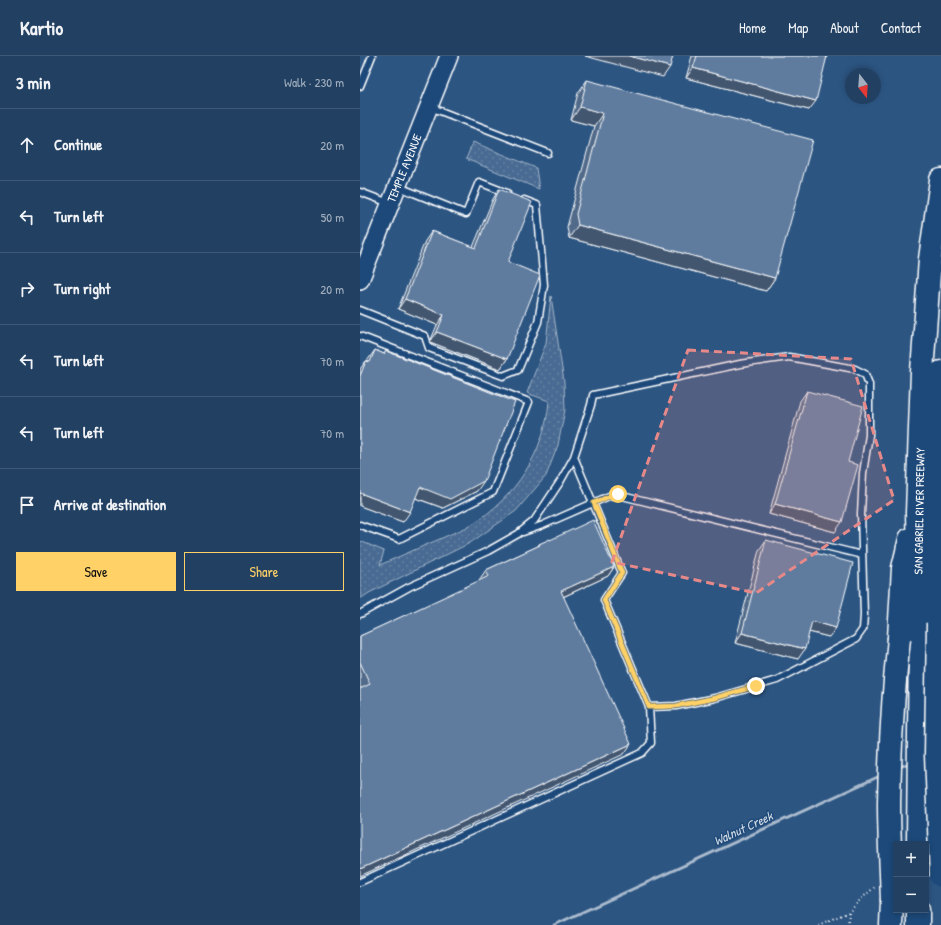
<!DOCTYPE html>
<html lang="en">
<head>
<meta charset="utf-8">
<style>
	:root { --surface:#214062; --page:#2d4b6b; --text:#f1f3f6; --muted:#a2afbe; --line:#3e5977; --accent:#ffd166 }
	body { margin:0; font-family:"Patrick Hand",sans-serif; background:var(--page); color:var(--text) }
	.controls { position:absolute; right:12px; bottom:12px; display:grid; overflow:hidden; border-radius:0px; box-shadow:0 2px 6px #0003 }
	.controls button { width:36px; height:36px; display:grid; place-items:center; padding:0; border:0; border-bottom:1px solid var(--line); background:var(--surface); color:var(--text); font:20px sans-serif }
	.compass { position:absolute; left:485px; top:12px; width:36px; height:36px; border-radius:50%; background:var(--surface); box-shadow:0 2px 6px #0003; rotate:163deg }
	.stop { position:absolute; width:12px; height:12px; margin:-9px; border:3px solid #ffd166; border-radius:50%; background:#fff }
	.stop.end { background:#ffd166; border-color:#fff; box-shadow:0 1px 4px #0008 }
	.list { margin:0; padding:0; list-style:none }
	h2 { display:flex; justify-content:space-between; align-items:center; height:52px; margin:0; padding:0 16px; font-size:17px }
	h2 small { font-size:13px; font-weight:400; color:var(--muted) }
	.list li { display:grid; grid-template-columns:26px 1fr auto; gap:12px; align-items:center; box-sizing:border-box; height:72px; padding:0 16px; border-top:1px solid var(--line) }
	.list b { display:block; font-size:15px; white-space:nowrap }
	.list em { font-size:13px; font-style:normal; color:var(--muted) }
	.actions { display:flex; gap:8px; padding:12px 16px }
	.actions a { flex:1; padding:9px 0; border:1px solid var(--accent); border-radius:0px; text-align:center; font-size:14px; color:var(--accent) }
	.actions .main { background:var(--accent); color:#111 }
	.icon { flex:none; width:22px; height:22px; fill:none; stroke:currentColor; stroke-width:2; stroke-linecap:round; stroke-linejoin:round }
	.map { position:relative; flex:none; width:581px; height:869px; overflow:hidden }
	header { display:flex; align-items:center; gap:24px; box-sizing:border-box; height:56px; padding:0 20px; background:var(--surface); border-bottom:1px solid var(--line) }
	header strong { font-size:19px }
	nav { display:flex; gap:22px; margin-inline-start:auto; font-size:14px }
	main { display:flex }
	aside { flex:1; background:var(--surface) }
	.map>svg:first-child { display:block }
</style>
</head>
<body>
<header>
<strong>Kartio</strong>
<nav><a>Home</a><a>Map</a><a>About</a><a>Contact</a></nav>
</header>
<main>
<aside>
<h2>3 min<small>Walk · 230 m</small></h2>
<ul class="list">
<li><svg class="icon" aria-label="ahead" viewBox="0 0 24 24"><path d="M12 20V5M6 11l6-6 6 6"/></svg><div><b>Continue</b></div><em>20 m</em></li>
<li><svg class="icon" aria-label="left" viewBox="0 0 24 24"><path d="M17 20v-9H6M10 6l-5 5 5 5"/></svg><div><b>Turn left</b></div><em>50 m</em></li>
<li><svg class="icon" aria-label="right" viewBox="0 0 24 24"><path d="M7 20v-9h11M14 6l5 5-5 5"/></svg><div><b>Turn right</b></div><em>20 m</em></li>
<li><svg class="icon" aria-label="left" viewBox="0 0 24 24"><path d="M17 20v-9H6M10 6l-5 5 5 5"/></svg><div><b>Turn left</b></div><em>70 m</em></li>
<li><svg class="icon" aria-label="left" viewBox="0 0 24 24"><path d="M17 20v-9H6M10 6l-5 5 5 5"/></svg><div><b>Turn left</b></div><em>70 m</em></li>
<li><svg class="icon" aria-label="arrive" viewBox="0 0 24 24"><path d="M6 21V4h12l-3 4 3 4H6"/></svg><div><b>Arrive at destination</b></div></li>
</ul>
<div class="actions"><a class="main">Save</a><a>Share</a></div>
</aside>
<div class="map">
<svg width="581" height="869" viewBox="0 0 581 869">
	<defs>
		<pattern id="grass-dots" width="8" height="8" patternUnits="userSpaceOnUse"><rect width="8" height="8" fill="#486b92"/><path d="M2 2h.1M6 6h.1" fill="none" stroke="#6381a2" stroke-width="1.8" stroke-linecap="round"/></pattern>
	</defs>
	<rect width="100%" height="100%" fill="#2c5582"/>
	<filter id="ink" filterUnits="userSpaceOnUse"><feTurbulence type="fractalNoise" baseFrequency=".025" numOctaves="2"/><feDisplacementMap in="SourceGraphic" scale="8" xChannelSelector="R" yChannelSelector="G"/><feConvolveMatrix kernelMatrix="1 2 1 2 8 2 1 2 1" color-interpolation-filters="sRGB"/></filter>
	<g filter="url(#ink)">
		<path fill="url(#grass-dots)" stroke="#a4b5c8" d="M113,86L176,112L179,133L106,103Z
			M191,240L204,326L205,354L198,389L186,420L156,455L110,487L9,537L0,543V485L24,495L20,509C40,500 61,491 82,482C92,477 103,474 112,468C155,442 185,396 189,345L167,337L186,287Z"/>
		<g fill="none" stroke-linecap="round" stroke-linejoin="round">
			<path stroke="#acbcce" stroke-width="3" d="M538,712L551,706
				M194,869L522,719"/>
			<defs>
				<path id="lane" d="M0,30L12,0
					M70,51L188,97
					M39,131L106,158L119,126L147,137
					M0,136L29,147
					M0,254L65,280L69,292L143,320L158,314L178,266L184,229L177,149L164,144
					M0,280L169,346L133,436L39,483L0,469
					M163,476L183,469L249,440L258,439L502,499
					M0,558L49,531L128,495L158,478L174,465L200,426L214,401L231,349L233,339L380,308L429,301L495,313L505,318L509,328V379L503,417L501,458L504,559L503,573L496,583L417,624L355,642L316,650L289,651
					M0,826L282,697L291,687L289,651L244,544L262,517L214,401"/>
				<path id="secondary" d="M0,224L89,0"/>
				<path id="highway" d="M578,567L576,468L578,365L581,316
					M539,582L543,512L550,483
					M558,788L560,574L557,457L562,316L570,203L581,124
					M558,854V869
					M531,869L532,845"/>
			</defs>
			<use href="#lane" stroke="#fff" stroke-width="9"/>
			<use href="#secondary" stroke="#fff" stroke-width="20"/>
			<use href="#highway" stroke="#fff" stroke-width="25"/>
			<path stroke="#fff" stroke-width="2" stroke-dasharray="1 3" stroke-linecap="butt" d="M458,869L489,856L501,843L516,830
				M488,869L489,856"/>
			<use href="#lane" stroke="#1f4a7a" stroke-width="6"/>
			<use href="#secondary" stroke="#1f4a7a" stroke-width="17"/>
			<use href="#highway" stroke="#1f4a7a" stroke-width="22"/>
			<defs>
				<path id="highway-bridge" d="M578,567L576,699L581,820
					M532,845C531,813 529,780 529,747C530,692 533,637 539,582"/>
			</defs>
			<use href="#highway-bridge" stroke="#fff" stroke-width="25" stroke-linecap="butt"/>
			<use href="#highway-bridge" stroke="#1f4a7a" stroke-width="22"/>
		</g>
		<path fill="#516b89" stroke="#fff" d="M332,0H467L449,54L326,22Z
			M227,24L415,222L406,235L209,182L207,171L234,70L211,64L218,37Z
			M139,133L148,206L147,303L140,313L70,286L77,269L38,253L65,185L72,175L113,191L133,143Z
			M15,294L24,298L26,295L117,435L83,452L55,442L43,466L0,450V313L6,305H7Z
			M447,335L475,476L409,458L440,345Z
			M190,484L254,511L248,520L203,541L264,698L1,632L0,631V580L120,525L119,524L126,514L178,490L179,488Z
			M406,484L469,581L449,576L438,603L375,587L399,494Z"/>
		<path fill="#42576f" stroke="#fff" d="M225,0H269L310,11L303,21Z
			M333,12L456,45L449,54L326,22Z
			M220,51L243,57L234,70L211,64Z
			M218,169L415,222L406,235L209,182Z
			M45,243L84,259L77,269L38,253Z
			M77,276L147,303L140,313L70,286Z
			M124,425L117,435L83,452L53,441L60,431Z
			M0,437L50,456L43,466L0,450Z
			M415,448L482,466L475,476L409,458Z
			M254,511L248,520L194,545L201,535Z
			M452,565L476,572L469,581L445,575Z
			M382,577L445,593L438,603L375,587Z
			M271,688L264,698L0,820V813Z"/>
		<path fill="#5e7c9f" stroke="#fff" d="M269,0H313L310,11Z
			M337,0H467L456,45L333,12Z
			M227,24L453,84L415,222L218,169L216,158L243,57L220,51Z
			M139,133L172,146L148,206L180,219L147,303L77,276L84,259L45,243L72,175L116,192Z
			M15,294L24,298L26,295L155,346L124,425L90,443L60,431L50,456L0,437V320L6,305L10,306Z
			M447,335L503,350L488,406L498,409L482,466L415,448Z
			M233,464L254,511L201,535L271,688L0,813V633L10,628L0,606V580L129,520L126,514L180,489L179,488L190,483V484Z
			M406,484L493,507L476,572L452,565L445,593L382,577Z"/>
	</g>
	<g fill="none" stroke-linecap="round" stroke-linejoin="round" filter="url(#ink)">
		<path stroke="#ffd166" stroke-width="5" d="M258,438L250,440L234,447L262,517L244,544L289,651L316,650L355,642L396,630"/>
	</g>
	<path fill="#e88989" fill-opacity="0.2" stroke="#e88989" stroke-width="3" stroke-dasharray="8 5" stroke-linejoin="round" d="M328,294L491,303L534,444L396,537L252,506Z"/>
	<g text-anchor="middle" dominant-baseline="central" stroke-width="3" stroke-linejoin="round" paint-order="stroke">
		<g font-size="12" fill="#fff" stroke="#1f4a7a">
			<text transform="translate(44 112) rotate(-68)">TEMPLE AVENUE</text>
			<text transform="translate(559 455) rotate(-89)">SAN GABRIEL RIVER FREEWAY</text>
		</g>
		<g font-size="13" font-style="italic" fill="#d5dde6" stroke="#1f4a7a">
			<text transform="translate(383 772) rotate(-25)">Walnut Creek</text>
		</g>
	</g>
</svg>
<div class="controls">
<button>+</button>
<button>−</button>
</div>
<svg class="compass" viewBox="-18 -18 36 36"><path d="M0-13l5 13h-10z" fill="#e53935"/><path d="M0 13l5-13h-10z" fill="#a2afbe"/></svg>
<div class="stop" style="left:258px;top:438px"></div>
<div class="stop end" style="left:396px;top:630px"></div>
</div>
</main>
</body>
</html>
